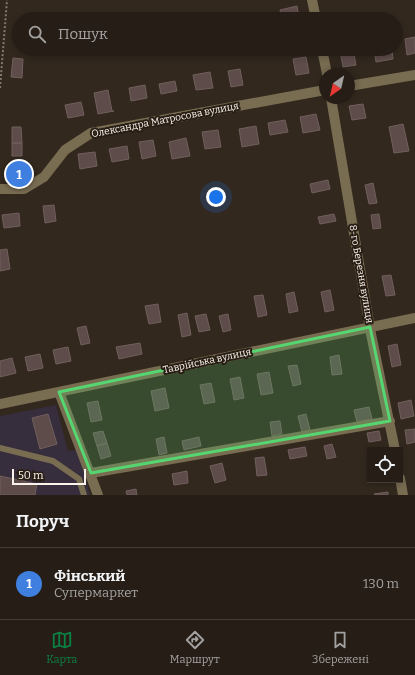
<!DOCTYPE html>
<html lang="uk">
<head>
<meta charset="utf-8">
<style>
	:root { --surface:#261e16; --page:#2e271f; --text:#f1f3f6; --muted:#a4a2a1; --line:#423c35; --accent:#0b8043 }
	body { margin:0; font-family:Bitter,serif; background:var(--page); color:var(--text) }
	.controls { position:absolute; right:12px; bottom:12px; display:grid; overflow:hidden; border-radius:0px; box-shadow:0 2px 6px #0003 }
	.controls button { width:36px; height:36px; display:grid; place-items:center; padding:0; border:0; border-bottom:1px solid var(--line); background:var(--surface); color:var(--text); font:20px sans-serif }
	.compass { position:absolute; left:319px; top:68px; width:36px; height:36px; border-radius:50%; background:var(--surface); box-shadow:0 2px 6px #0003; rotate:214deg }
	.scale { position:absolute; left:12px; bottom:10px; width:74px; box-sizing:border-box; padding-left:4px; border:2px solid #faf3ec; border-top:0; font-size:11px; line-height:14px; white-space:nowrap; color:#faf3ec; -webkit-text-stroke:3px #281e14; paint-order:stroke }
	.you { position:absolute; left:216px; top:197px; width:14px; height:14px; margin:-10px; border:3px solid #fff; border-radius:50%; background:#1a73e8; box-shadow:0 0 0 6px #1a73e833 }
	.badge { display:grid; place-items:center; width:26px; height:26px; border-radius:50%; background:var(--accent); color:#fff; font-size:13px; font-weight:700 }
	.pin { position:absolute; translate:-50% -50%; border:2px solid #fff; box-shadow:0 1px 4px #0006 }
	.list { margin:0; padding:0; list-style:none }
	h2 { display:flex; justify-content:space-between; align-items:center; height:52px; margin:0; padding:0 16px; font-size:17px }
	h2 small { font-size:13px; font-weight:400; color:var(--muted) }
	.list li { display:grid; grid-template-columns:26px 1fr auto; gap:12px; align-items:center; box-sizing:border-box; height:72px; padding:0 16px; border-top:1px solid var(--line) }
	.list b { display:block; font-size:15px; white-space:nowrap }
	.list p { margin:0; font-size:13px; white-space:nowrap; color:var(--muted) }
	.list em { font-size:13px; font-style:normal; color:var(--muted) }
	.icon { flex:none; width:22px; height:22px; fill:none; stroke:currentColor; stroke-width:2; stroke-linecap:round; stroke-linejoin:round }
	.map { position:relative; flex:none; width:415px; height:495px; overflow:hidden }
	.search { position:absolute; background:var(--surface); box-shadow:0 2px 6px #0003; left:12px; right:12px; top:12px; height:44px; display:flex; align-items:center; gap:10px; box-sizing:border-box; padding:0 14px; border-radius:22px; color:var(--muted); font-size:15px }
	.sheet { height:124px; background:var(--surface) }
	nav { display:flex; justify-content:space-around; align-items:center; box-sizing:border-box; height:56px; border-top:1px solid var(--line); background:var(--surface); font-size:11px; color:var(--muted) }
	nav a { display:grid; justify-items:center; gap:2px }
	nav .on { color:var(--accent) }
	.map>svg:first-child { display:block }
</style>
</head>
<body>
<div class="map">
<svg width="415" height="495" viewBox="0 0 415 495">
	<rect width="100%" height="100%" fill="#32281e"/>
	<path fill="#362d3d" d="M56,405L68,451L78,450L90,495H0V416Z"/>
	<path fill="#5d4c4a" stroke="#715f5d" d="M297,6L299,17L282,19L280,10Z
		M15,25H19V41H14Z
		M415,37V53L407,55L405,39Z
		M353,49L356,65L343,67L340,51Z
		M374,49H392L393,59L376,62Z
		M306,57L309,73L296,75L293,59Z
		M13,58L23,59L22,78L11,77Z
		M240,69L243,85L231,87L228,71Z
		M210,72L213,88L196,90L193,75Z
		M175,81L177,91L161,94L159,84Z
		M145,85L147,98L131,101L129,88Z
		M108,90L112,111H114L98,114L94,93Z
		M81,102L84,115L68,118L65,105Z
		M363,104L366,118L352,120L349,106Z
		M316,114L320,130L303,133L300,117Z
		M285,120L288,132L270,135L268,123Z
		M403,124L409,151L394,153L389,127Z
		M256,126L259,144L242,147L239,129Z
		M12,127H21L22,143H12Z
		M218,130L221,147L205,149L202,132Z
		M186,138L190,156L172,159L169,142Z
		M153,140L156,156L142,159L139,142Z
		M12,143H22V156H12Z
		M127,146L129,159L112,162L109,149Z
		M95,152L97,166L80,169L78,154Z
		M12,165L28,166L27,182L10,181Z
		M328,180L330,189L312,193L310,184Z
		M373,183L377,203L369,204L365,185Z
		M54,205L56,221L45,223L43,206Z
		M19,213L20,226L4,228L2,215Z
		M334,214L336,221L320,224L318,217Z
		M379,214L381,228L373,229L371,215Z
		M7,249L10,269L0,271V250Z
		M391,275L395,295L386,296L382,276Z
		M330,290L334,310L325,312L321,292Z
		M294,292L298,311L289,313L286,294Z
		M263,295L267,315L258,317L254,296Z
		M158,304L161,322L149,324L145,306Z
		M187,313L191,335L182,337L178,315Z
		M206,314L210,330L199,332L195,316Z
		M228,314L231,330L223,332L219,316Z
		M86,326L90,343L81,345L77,328Z
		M140,343L142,354L119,359L116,347Z
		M397,344L401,365L392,367L388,346Z
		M68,347L71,361L56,364L53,350Z
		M40,354L43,368L28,371L25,357Z
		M339,355L342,374L332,375L330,357Z
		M12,358L16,373L0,377V361Z
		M297,365L301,384L293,386L288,366Z
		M269,372L273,393L261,395L257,374Z
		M240,377L244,398L234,400L230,379Z
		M211,383L215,402L204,404L200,385Z
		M165,388L169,408L155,411L151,391Z
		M411,400L414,416L401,419L398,403Z
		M98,401L102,420L91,422L87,403Z
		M369,407L372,419L357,422L354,410Z
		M48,414L57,444L40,449L32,418Z
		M306,414L310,430L302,432L298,416Z
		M280,421L282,434L272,436L270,422Z
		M415,429V442L407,444L405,430Z
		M103,431L107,443L97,446L93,433Z
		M379,431L381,440L369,442L367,433Z
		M164,437L167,453L159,455L156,439Z
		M199,437L201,446L184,450L182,441Z
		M107,443L111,456L101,459L97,446Z
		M332,444L336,457L327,459L324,446Z
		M305,447L307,456L290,459L288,450Z
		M264,457L267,475L257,476L255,458Z
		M222,463L226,480L215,483L210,466Z
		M187,471L188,483L174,485L172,474Z
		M0,476L37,484L35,495H0Z
		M136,489L137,495H127L126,491Z
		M388,492V495H375L374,494Z"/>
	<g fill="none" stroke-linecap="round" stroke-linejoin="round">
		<path stroke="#827970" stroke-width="2" stroke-dasharray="2 2" stroke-linecap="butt" d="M0,88L7,0"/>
		<path stroke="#786c51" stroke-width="6" d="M0,448L53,461L79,479L84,495"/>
		<path stroke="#786c51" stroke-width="10" d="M312,0L316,19
			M322,49L327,74
			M349,86L415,75
			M331,98L371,334L395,450
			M0,189H24L44,177L65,150L91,133L325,90
			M59,392L98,495
			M0,404L415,318
			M91,473L390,421
			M400,478L403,495"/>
	</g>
	<path fill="#55d671" fill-opacity="0.2" stroke="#55d671" stroke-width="3" stroke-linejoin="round" d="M370,327L390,421L91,473L59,392Z"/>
	<g text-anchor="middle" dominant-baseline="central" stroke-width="4" stroke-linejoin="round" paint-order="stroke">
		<g font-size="10" fill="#faf3ec" stroke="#281e14">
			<text transform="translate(165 120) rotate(-11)">Олександра Матросова вулиця</text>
			<text transform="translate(361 274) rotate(80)">8-го Березня вулиця</text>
			<text transform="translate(207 361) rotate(-12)">Таврійська вулиця</text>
		</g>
	</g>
</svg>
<div class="controls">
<button><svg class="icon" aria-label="locate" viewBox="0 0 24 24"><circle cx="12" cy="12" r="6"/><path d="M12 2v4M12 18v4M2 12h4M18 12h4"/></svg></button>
</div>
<svg class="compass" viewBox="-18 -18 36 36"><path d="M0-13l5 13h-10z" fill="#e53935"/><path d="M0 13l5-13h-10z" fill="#a4a2a1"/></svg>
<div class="scale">50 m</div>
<div class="you"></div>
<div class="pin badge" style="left:19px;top:174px;background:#3f7fe0">1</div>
<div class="search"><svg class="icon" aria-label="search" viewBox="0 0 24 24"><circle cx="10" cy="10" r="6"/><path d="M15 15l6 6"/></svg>Пошук</div>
</div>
<section class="sheet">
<h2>Поруч<small></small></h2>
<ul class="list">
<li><span class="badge" style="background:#3f7fe0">1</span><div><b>Фінський</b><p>Супермаркет</p></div><em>130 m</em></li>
</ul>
</section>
<nav>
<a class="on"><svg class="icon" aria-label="map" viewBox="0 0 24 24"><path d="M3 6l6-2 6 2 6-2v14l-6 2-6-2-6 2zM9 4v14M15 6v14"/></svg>Карта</a>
<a><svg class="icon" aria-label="directions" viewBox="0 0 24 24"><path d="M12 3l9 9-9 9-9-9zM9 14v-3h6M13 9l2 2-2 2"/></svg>Маршрут</a>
<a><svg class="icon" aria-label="saved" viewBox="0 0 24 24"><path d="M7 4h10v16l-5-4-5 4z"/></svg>Збережені</a>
</nav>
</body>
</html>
